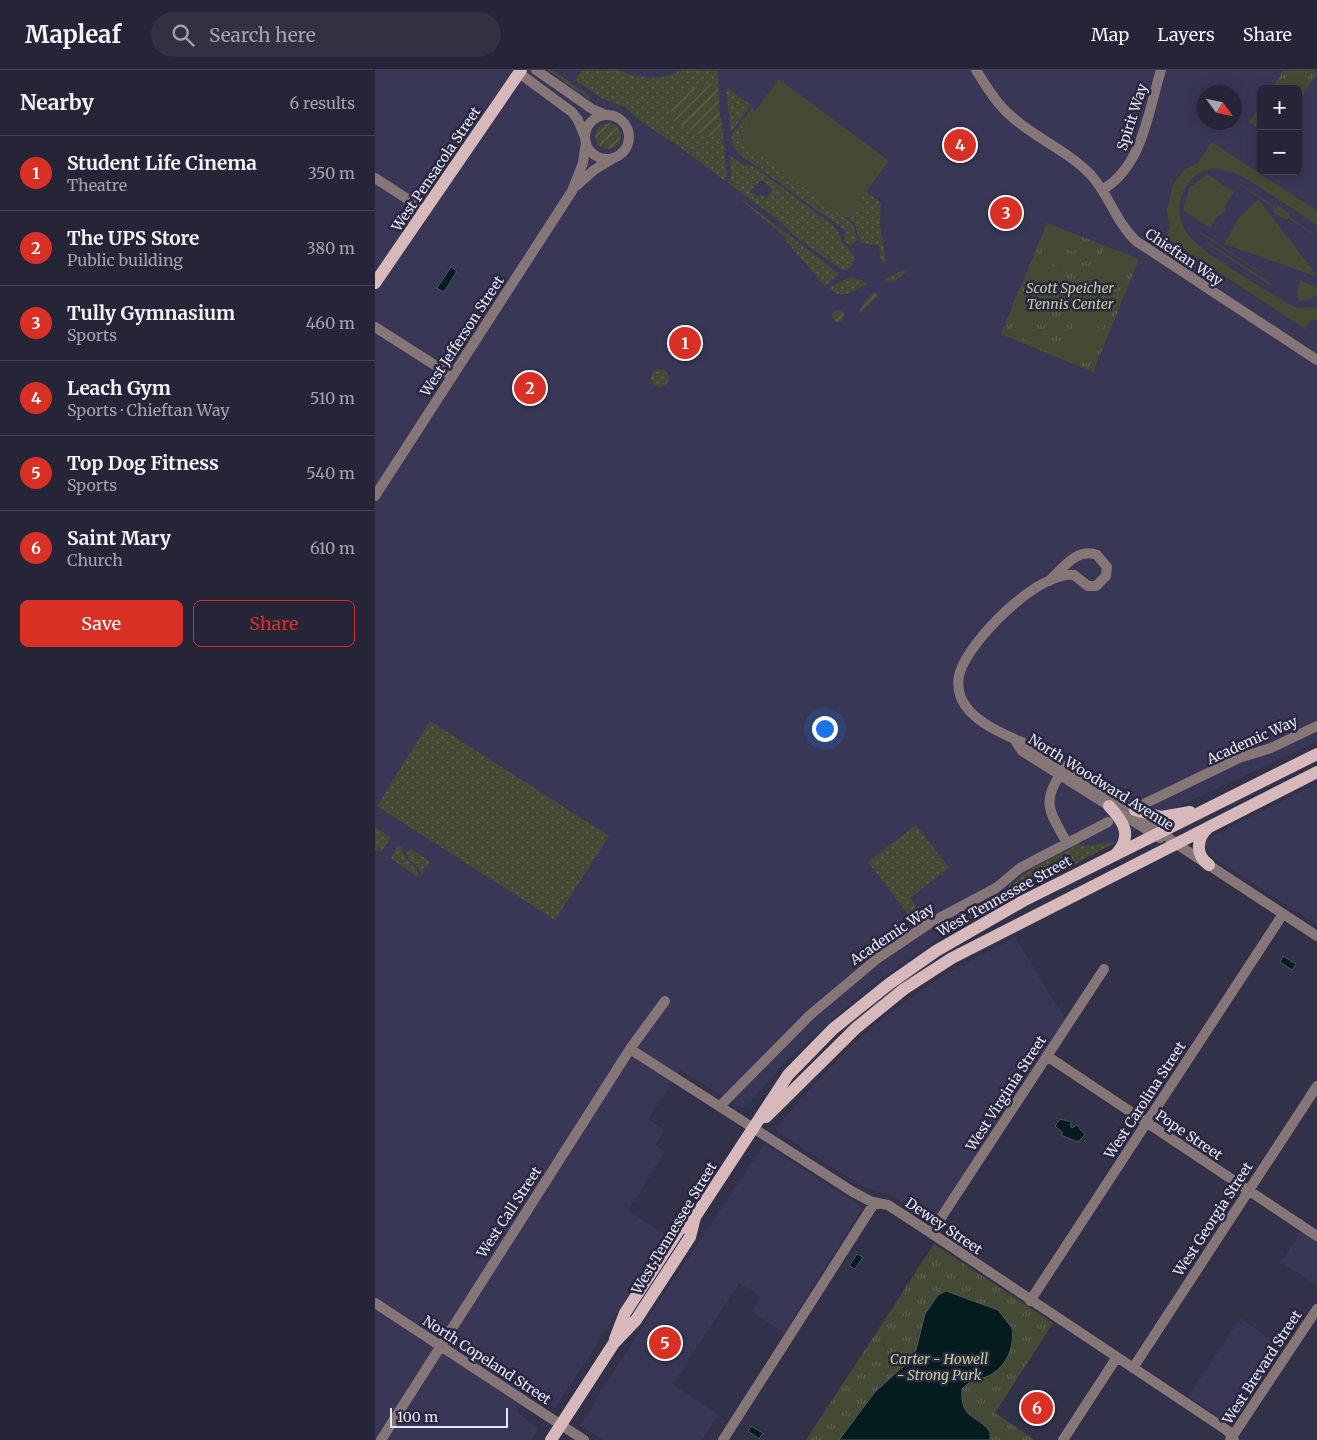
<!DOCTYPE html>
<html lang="en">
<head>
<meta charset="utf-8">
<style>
	:root { --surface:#252537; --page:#313142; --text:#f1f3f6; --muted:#a3a5ad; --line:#424252; --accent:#d93025 }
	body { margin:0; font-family:Merriweather,serif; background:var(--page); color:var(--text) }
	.controls { position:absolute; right:15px; top:15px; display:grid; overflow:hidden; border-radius:8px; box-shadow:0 2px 12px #0003 }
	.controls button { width:45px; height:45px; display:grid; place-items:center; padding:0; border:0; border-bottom:1px solid var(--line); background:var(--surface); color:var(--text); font:25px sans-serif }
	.compass { position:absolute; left:822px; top:15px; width:45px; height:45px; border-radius:50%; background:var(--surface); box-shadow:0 2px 12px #0003; rotate:123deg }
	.scale { position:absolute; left:15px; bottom:12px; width:118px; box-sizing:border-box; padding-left:5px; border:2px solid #e5e6f6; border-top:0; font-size:14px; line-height:18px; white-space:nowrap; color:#e5e6f6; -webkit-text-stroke:4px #28273f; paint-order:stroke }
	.you { position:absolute; left:449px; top:658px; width:18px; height:18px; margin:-12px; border:4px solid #fff; border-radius:50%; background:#1a73e8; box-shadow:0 0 0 8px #1a73e833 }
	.badge { display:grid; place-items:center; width:32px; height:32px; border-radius:50%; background:var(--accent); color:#fff; font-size:16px; font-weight:700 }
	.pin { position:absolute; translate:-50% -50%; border:2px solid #fff; box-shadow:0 1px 5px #0006 }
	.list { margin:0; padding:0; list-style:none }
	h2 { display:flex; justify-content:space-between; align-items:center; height:65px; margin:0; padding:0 20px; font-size:21px }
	h2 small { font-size:16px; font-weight:400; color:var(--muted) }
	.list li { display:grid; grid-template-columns:32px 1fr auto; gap:15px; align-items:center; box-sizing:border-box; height:75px; padding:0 20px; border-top:1px solid var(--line) }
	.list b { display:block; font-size:19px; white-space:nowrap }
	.list p { margin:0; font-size:16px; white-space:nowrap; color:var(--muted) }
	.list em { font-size:16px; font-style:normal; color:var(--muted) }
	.actions { display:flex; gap:10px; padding:15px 20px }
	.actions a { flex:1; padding:11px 0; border:1px solid var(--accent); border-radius:8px; text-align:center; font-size:18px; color:var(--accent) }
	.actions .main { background:var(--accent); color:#fff }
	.icon { flex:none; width:28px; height:28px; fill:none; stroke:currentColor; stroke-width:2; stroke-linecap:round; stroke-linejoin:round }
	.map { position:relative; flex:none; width:942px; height:1370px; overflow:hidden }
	header { display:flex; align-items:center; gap:30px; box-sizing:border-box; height:70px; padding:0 25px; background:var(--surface); border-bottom:1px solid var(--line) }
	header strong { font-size:24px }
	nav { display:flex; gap:28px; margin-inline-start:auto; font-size:18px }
	.search { width:350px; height:45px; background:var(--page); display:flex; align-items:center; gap:12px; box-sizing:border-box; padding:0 18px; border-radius:28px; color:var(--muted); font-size:19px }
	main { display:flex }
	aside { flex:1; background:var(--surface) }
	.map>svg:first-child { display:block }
</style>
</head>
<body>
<header>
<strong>Mapleaf</strong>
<div class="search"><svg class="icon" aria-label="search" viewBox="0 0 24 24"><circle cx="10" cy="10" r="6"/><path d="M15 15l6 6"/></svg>Search here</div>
<nav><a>Map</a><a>Layers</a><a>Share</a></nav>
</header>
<main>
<aside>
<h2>Nearby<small>6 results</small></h2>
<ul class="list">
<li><span class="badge">1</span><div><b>Student Life Cinema</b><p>Theatre</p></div><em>350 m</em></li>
<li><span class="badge">2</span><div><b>The UPS Store</b><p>Public building</p></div><em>380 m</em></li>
<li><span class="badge">3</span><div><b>Tully Gymnasium</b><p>Sports</p></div><em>460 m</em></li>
<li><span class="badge">4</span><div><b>Leach Gym</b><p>Sports · Chieftan Way</p></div><em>510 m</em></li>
<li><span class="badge">5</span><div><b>Top Dog Fitness</b><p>Sports</p></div><em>540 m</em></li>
<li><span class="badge">6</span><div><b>Saint Mary</b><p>Church</p></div><em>610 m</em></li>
</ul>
<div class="actions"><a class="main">Save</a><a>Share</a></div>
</aside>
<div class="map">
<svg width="942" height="1370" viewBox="0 0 942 1370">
	<defs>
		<pattern id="grass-dots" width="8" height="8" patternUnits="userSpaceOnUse" patternTransform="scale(1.25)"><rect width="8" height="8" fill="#444a34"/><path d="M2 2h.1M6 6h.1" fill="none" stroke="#5f6452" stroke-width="1.8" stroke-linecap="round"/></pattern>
		<pattern id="park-tufts" width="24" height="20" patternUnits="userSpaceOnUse" patternTransform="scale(1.25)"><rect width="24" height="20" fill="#444a34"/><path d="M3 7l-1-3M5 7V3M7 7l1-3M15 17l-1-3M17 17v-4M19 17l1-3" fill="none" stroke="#5f6452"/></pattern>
		<pattern id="garden-furrows" width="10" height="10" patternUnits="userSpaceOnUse" patternTransform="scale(1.25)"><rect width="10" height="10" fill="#444a34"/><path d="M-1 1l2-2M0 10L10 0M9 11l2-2" fill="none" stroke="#5f6452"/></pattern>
	</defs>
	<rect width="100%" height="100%" fill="#313149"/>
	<path fill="#383756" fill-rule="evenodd" d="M0,0H942V672L798,739L742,772L646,821L569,864L491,920L409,993L369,1039L305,1000L273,1049L290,1060L280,1075L290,1082L253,1140L292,1166L180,1338L155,1322L142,1342L164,1359L156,1370H0ZM886,19H923V101H886ZM829,22H859V52H829Z
		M942,713V855L837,787L830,776L832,769Z
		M640,867L690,949L557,1153L516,1125L490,1118L404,1063L401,1058L403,1056L439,1014L475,977L512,945L567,906Z
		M389,1074L488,1137L409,1263L376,1241L386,1227L364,1213L298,1315L344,1345L327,1370H228L205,1355L272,1249Z
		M926,1161L942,1172V1215L906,1192Z
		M865,1248L908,1278L856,1355L813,1326Z"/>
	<path fill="url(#grass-dots)" fill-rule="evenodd" d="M173,0H177L216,27L214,30L205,21H202Z
		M207,0H242L253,4L275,8L288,7L308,0H342L345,48L346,49L352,105L350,111L305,77L265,51L250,37L228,29L200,10Z
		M353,18L376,35L356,62L351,20Z
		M377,38L381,41L361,67L477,153L483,170L475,176L469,170L470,160L385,99L387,95L384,98L366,86L358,76L356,66Z
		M355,86L369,95H377L460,157L467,171L478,184C480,192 477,200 468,200L464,198L421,167L401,148L353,113L356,106ZM386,110L398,119L392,128L385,124L383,127L375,121Z
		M357,122L448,191L462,203V206L450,216L411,171L410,167Z
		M491,122L506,133L505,154L511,194L505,189L504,175L486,173L479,153L472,147Z
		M528,200L533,201L519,212L509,210Z
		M472,208L485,209L493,214L472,224H463L453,219Z
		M276 308a9 9 0 1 1 18 0a9 9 0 1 1-18 0Z
		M55,651L234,766L180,850L2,736Z
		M541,755L574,798L535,828L548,845L539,852L493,792Z
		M0,757L16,767L7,781L0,780Z
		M703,772L707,776L742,772L581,857L576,849L625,823L659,797L697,778Z
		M23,775L26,777C27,789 44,797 44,808L16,788Z
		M35,778L55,792L52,797L50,796L47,805L42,797L34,790L32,783Z"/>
	<path fill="url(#park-tufts)" d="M909,0H938L942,3L923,33V19H896Z
		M886,35V60L874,52Z
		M672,153L764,189L718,302L626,264Z
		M559,1174L678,1253L620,1343L660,1370H431Z"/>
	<path fill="url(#garden-furrows)" d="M343,13L345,48L346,49L348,65L330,67L296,50L295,38L312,19Z
		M220 66a13 13 0 1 1 26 0a13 13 0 1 1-26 0Z
		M499,222L503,226L483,245L488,234Z
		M457 246a6 6 0 1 1 12 0a6 6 0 1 1-12 0Z"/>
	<path fill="#444a34" d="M916,0H930L935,4L930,11Z
		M912,7L927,17L923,23V19H914L907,14Z
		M404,9L514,91L471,149L361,67Z
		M837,72L942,141V155C927,145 912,135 898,126C870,107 830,78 808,122C802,135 804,151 811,162C824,182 887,217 910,232L923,238L942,237V250H936L930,259L790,167L795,158L792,140L798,115L808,101L823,92Z
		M832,104L859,122L852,132L850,142L842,147L835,158L808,140L814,118Z
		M856,108L901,138L903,135L915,144L914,146L942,167L913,148L911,150L898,142L900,139Z
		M883,129L941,204L940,206L849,174L863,149Z
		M677,159L704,170L699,182L673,171Z
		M826,162L887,203V204L825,163Z
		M835,174L897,214L896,216L834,175Z
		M670,177L696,188L691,200L666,189Z
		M729,180L755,191L750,203L724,192Z
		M663,195L689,206L684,218L658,207Z
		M722,198L747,209L743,220L717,210Z
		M925,210L942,217V226L924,232L922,221Z
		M655,215L681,226L676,238L650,227Z
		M714,216L740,227L735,238L709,228Z
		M648,233L674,244L669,256L643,245Z
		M706,236L732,246L727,258L702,248Z
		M640,251L666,262L662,274L635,263Z
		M699,254L725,264L720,276L694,265Z
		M692,272L718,282L713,294L687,284Z"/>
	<path fill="#041c1e" stroke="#48595f" d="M76,197L82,201L69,222L62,218Z
		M908,886L921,894L917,900L905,892Z
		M685,1049L697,1052L695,1055L697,1058L702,1055L710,1065L703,1072L686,1065L687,1062L680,1056Z
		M482,1184L488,1187L480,1199L474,1196Z
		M571,1221L623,1240L637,1258C640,1277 631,1299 611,1307C602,1310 593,1312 587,1319C585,1350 602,1344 615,1362V1370H464L500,1322L534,1291L541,1280L550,1244L563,1225Z
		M376,1356L388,1363L384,1369L373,1361Z"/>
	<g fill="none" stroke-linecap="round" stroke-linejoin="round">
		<path stroke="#867678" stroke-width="10" d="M161,0L217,39L231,45
			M601,0C611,16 621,33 636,46C660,68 693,81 716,105C734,125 741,152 761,171L942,290
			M144,3L197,42L203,50L210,67
			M210 67a22 22 0 1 1 44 0a22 22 0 1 1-44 0Z
			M0,108L51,141
			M201,116L219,100L237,89
			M727,120C768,96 773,42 786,0
			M0,257L77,306
			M0,426L197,121L208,93L211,72
			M674,511C687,499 702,477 722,485L732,497L731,506L721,516H713L699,505C663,501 595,570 585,602C582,611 583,620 586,628C597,653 631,665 653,675L760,740L800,773L942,866
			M641,672L647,681L785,768
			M685,705C665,734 677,745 692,773
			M769,734L864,688L896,678L942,656
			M255,979L478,1122L497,1132L513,1135L553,1161L853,1361L859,1370
			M672,986L942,1166
			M345,1036L435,945L503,888L555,853L621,818L645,798L733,752
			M556,1163L729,899
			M655,1231L908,844
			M0,1233L209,1370
			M758,1298L942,1016
			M6,1370L255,979L290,931
			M348,1370L500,1132
			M688,1370L742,1287
			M855,1370L942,1239"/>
		<path stroke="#d7b8bb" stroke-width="12" d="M0,213L146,0
			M734,736C748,751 758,765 742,783
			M760,740L786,747L815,742
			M834,757C821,768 820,785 834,795
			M391,1047L481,958L529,919L577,888L942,702
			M240,1269L250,1243L304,1160L320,1147
			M176,1370L239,1273L261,1250L315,1167L320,1147L413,1005L458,959L514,914L561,881L648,831L942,684"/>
	</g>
	<g text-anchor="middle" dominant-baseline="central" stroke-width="5" stroke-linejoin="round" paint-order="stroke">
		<g font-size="14" fill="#e5e6f6" stroke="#28273f">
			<text transform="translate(757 47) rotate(-72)">Spirit Way</text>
			<text transform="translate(61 99) rotate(-56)">West Pensacola Street</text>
			<text transform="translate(809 187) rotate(34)">Chieftan Way</text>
			<text transform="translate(87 266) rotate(-57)">West Jefferson Street</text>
			<text transform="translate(877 670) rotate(-24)">Academic Way</text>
			<text transform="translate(726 712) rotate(32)">North Woodward Avenue</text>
			<text transform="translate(629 826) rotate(-29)">West Tennessee Street</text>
			<text transform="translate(517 864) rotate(-34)">Academic Way</text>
			<text transform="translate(631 1023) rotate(-57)">West Virginia Street</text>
			<text transform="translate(770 1030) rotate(-57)">West Carolina Street</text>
			<text transform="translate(814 1065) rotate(34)">Pope Street</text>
			<text transform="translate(134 1142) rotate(-57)">West Call Street</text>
			<text transform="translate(838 1149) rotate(-57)">West Georgia Street</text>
			<text transform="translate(569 1156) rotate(34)">Dewey Street</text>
			<text transform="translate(299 1158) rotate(-59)">West Tennessee Street</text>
			<text transform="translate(112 1290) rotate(33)">North Copeland Street</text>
			<text transform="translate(887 1297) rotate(-57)">West Brevard Street</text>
		</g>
		<g font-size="14" font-style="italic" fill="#c0d095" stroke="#28273f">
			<text x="695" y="218">Scott Speicher<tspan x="695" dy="16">Tennis Center</tspan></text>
			<text x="564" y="1289">Carter - Howell<tspan x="564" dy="16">- Strong Park</tspan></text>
		</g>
	</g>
</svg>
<div class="controls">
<button>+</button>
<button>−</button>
</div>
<svg class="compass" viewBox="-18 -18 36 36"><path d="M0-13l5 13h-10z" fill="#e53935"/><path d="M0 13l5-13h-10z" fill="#a3a5ad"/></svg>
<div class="scale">100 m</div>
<div class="you"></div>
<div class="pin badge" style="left:310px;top:273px">1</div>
<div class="pin badge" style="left:155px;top:318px">2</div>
<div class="pin badge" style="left:631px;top:143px">3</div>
<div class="pin badge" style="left:585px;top:75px">4</div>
<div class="pin badge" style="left:290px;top:1273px">5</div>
<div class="pin badge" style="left:662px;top:1338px">6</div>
</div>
</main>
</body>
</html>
